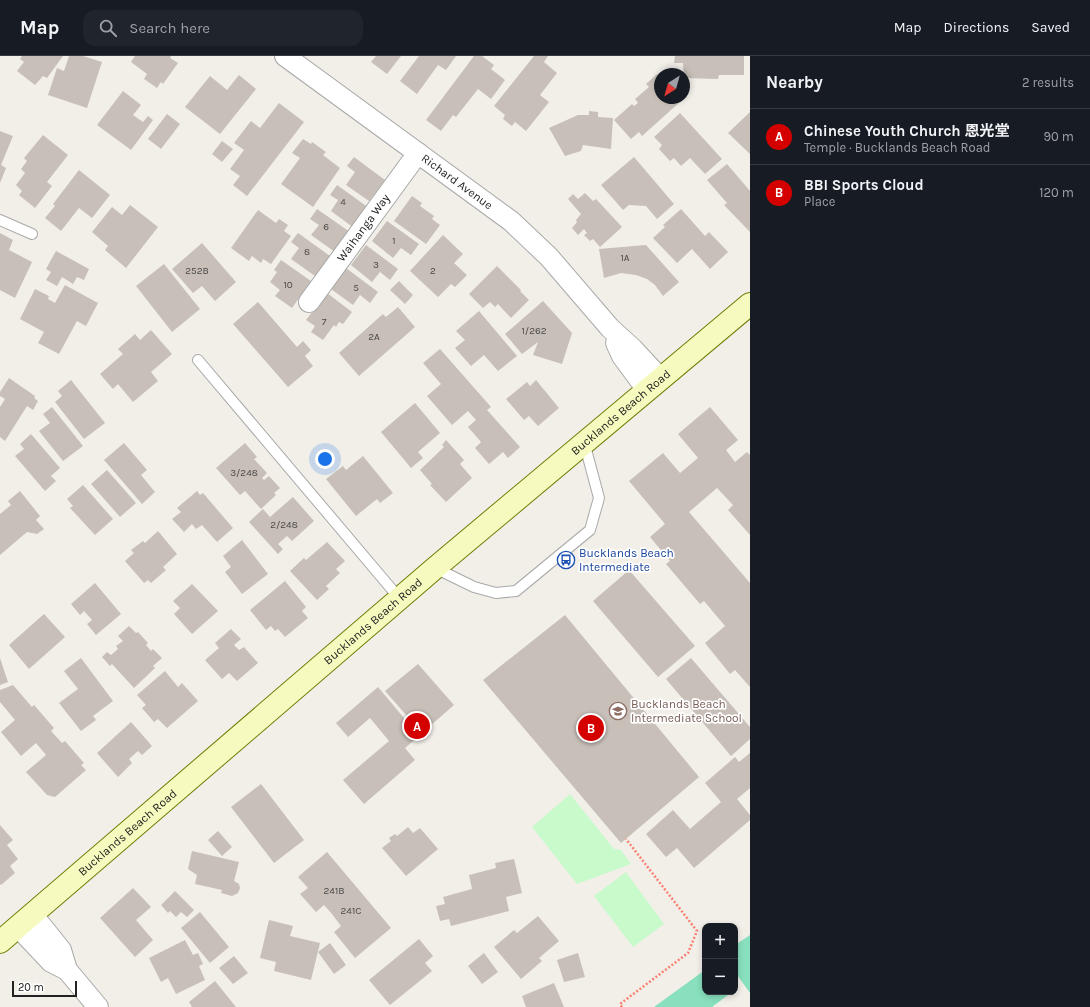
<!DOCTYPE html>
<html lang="en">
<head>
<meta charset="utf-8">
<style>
	:root { --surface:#171b24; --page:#20242c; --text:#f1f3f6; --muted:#9ea1a6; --line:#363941; --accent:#d40000 }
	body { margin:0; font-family:Karla,"Noto Sans SC",sans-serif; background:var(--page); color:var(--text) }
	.controls { position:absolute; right:12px; bottom:12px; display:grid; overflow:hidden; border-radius:8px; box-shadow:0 2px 6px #0003 }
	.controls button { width:36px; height:36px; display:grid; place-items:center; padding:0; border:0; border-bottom:1px solid var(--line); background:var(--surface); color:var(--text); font:20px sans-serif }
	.compass { position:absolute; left:654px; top:12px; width:36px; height:36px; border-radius:50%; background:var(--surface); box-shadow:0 2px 6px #0003; rotate:217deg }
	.scale { position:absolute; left:12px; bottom:10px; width:65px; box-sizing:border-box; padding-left:4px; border:2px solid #222; border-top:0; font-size:11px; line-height:14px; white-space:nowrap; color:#222; -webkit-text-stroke:3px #fff; paint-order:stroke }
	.you { position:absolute; left:325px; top:403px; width:14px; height:14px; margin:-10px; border:3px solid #fff; border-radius:50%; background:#1a73e8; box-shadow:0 0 0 6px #1a73e833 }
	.badge { display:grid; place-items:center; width:26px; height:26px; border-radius:50%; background:var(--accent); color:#fff; font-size:13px; font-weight:700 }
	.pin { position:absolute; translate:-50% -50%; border:2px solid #fff; box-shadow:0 1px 4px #0006 }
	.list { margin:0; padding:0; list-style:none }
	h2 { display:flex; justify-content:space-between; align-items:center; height:52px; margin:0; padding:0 16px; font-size:17px }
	h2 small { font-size:13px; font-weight:400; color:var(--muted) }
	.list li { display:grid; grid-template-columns:26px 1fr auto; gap:12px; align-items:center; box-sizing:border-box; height:56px; padding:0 16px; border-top:1px solid var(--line) }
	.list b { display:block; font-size:15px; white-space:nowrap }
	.list p { margin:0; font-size:13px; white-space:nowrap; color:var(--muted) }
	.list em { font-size:13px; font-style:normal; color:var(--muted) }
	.icon { flex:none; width:22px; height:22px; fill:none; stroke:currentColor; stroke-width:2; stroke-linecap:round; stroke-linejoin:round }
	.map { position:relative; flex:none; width:750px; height:951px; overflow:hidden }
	header { display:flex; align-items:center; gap:24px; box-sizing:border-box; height:56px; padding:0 20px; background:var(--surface); border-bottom:1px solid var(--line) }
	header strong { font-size:19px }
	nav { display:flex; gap:22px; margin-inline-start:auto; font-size:14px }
	.search { width:280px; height:36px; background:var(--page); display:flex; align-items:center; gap:10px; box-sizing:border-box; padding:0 14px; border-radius:12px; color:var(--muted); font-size:15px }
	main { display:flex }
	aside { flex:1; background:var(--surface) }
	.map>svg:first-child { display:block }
</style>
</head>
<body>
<header>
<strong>Map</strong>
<div class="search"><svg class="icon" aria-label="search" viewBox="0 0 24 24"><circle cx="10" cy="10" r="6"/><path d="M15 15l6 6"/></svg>Search here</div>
<nav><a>Map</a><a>Directions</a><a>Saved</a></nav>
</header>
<main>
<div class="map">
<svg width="750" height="951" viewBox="0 0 750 951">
	<rect width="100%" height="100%" fill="#f2efe9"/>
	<path fill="#c8facc" d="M570,738L614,793L621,794L631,808L577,828L532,771Z
		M626,816L664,868L633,891L594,840Z"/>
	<path fill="#88e0be" d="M750,879V937L735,916V889Z
		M705,914V936H726L728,939L712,951H654Z"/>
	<path fill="#c7bfb8" d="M22,0H63L47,22L43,20L35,29L17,15L24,6L20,3Z
		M69,0H83L102,6L87,52L48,39L57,12L64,15Z
		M135,0H171L170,2L178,7L163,28L161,26L157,32L144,23L147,18L131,6Z
		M376,0H401L387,18L371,6Z
		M419,0H456L446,14L438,9L417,38L400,25Z
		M474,0H482L494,9L491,13L505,24L491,43L478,33L456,61L453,59L441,75L426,64Z
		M534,0H548L544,6L557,17L540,39L549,46L526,75L515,66L512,70L503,63L505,59L494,50Z
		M675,0H744V19H719L718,23L684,22L683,7H674Z
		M657,18L660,21V42H679L681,45L642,80L639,76L631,83L614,64L632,48L634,50L638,47L635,43L649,31L646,28Z
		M239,19L256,33L220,78L185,51L210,20L227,34Z
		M123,35L141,49L133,59L143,66L148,60L153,64L131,94L97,69Z
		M279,47L304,66L247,140L233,129L240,120L230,113L244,94L234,87L251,65L260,72Z
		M589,55L598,56V61L613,62L611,93L583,89L581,95L565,100L549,72L578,59H589Z
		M750,56V98L728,77Z
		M680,57L722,103L705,118L690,102L681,110L674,102L670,105L659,93L662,89L654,81Z
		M167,58L180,68L161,93L148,83Z
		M0,75L13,80L1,109L6,112L0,127Z
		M43,79L68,99L47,126L52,130L35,152L19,139L22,135L16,129L25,117L21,113L27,105L24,102Z
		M303,83L311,88L312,86L326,96L323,99L340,112L313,151L281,128L300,102L292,97Z
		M222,85L233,93L222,106L212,98Z
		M354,101L385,124L369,145L346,129L355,116L347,110Z
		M634,101L674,148L657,163L646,150L629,149L623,154L601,129Z
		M727,108L750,135V176L724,149L727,147L707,124Z
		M79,114L110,139L92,162L79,152L61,175L45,162L55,150L53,148Z
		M337,129L369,152L354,172L331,155L338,144L330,139Z
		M585,137L593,145L596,143L622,171L600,191L593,183L590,185L584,179L587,177L584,173L578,179L572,172L577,166L576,164L581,158L568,143L573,138L578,143Z
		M412,140L422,147L420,150L434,160L432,163L440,169L426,188L394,165Z
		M130,149L158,171L126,212L105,194L108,190L92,176L112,151L122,159Z
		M317,153L350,176L335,196L311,179L319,169L310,163Z
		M681,153L705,180L709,176L728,196L710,213L692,193L677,207L653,182L665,171L663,169Z
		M258,154L276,167L279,163L288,169L284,175L291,180L271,208L263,203L261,207L252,200L249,205L231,192Z
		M387,165L419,188L411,199L401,192L393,202L372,185Z
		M0,177L13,184L9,194L32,206L15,242L0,234Z
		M298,177L330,200L315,220L291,203L299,192L291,186Z
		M443,179L463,198L454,207L467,219L455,231L451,228L438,241L410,215Z
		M202,187L236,226L215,245L202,230L193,237L172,213Z
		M366,189L398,213L390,224L380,216L372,226L351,209Z
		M646,189L679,226L663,240L655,229L647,223L636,219L621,217L604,222L599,193Z
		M56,195L89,213L84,224L77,221L73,228L62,221L57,230L46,224L51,216L46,213Z
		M281,204L311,225L292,252L275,240L280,234L270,226L277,216L274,214Z
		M164,208L200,253L172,276L136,230Z
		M497,210L521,234L520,235L529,244L511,262L498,248L495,251L490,246L483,252L469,238Z
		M346,212L378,236L370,247L360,239L353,249L331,233Z
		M399,225L413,239L405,248L390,234Z
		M65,229L98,247L86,270L77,265L59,298L38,287L44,276L20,263L35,233L49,240L48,243L55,247Z
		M327,237L352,256L343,268L339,266L336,271L334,269L323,284L311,276L315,270L306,264Z
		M543,245L572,277L562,308L533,299L538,286L522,298L505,278Z
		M258,246L297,291L303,285L311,294L305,300L313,310L288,331L233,268Z
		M398,251L415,271L359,320L339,297L383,258L386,261Z
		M479,255L517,300L498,315L484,299L471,310L455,292L465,284L456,275Z
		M151,274L172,298L151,316L158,325L133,346L118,328L113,333L100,318L123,298L118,293L135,278L140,284Z
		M440,293L491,351L487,354L520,391L508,402L503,396L489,408L475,392L481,386L468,371L476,364L468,355L452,369L427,340L441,328L423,307Z
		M9,322L35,340L34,342L38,345L33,354L27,350L5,385L0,381V351L5,343L0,340V336Z
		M71,324L105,367L84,383L55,346L62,340L58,335Z
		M536,324L559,352L538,370L529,360L524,364L506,343L527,326L530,330Z
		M415,347L440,377L418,396L423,402L411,412L381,376Z
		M52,351L83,390L63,405L39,375L50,367L43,358Z
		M710,351L738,384L726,394L735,406L747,396L750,399V479L728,454L733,449L717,432L689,456L750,527V631L735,614L730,618L705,587L725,570L704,545L700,548L666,508L670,505L650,481L665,468L629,425L663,397L680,417L698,402L678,378Z
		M31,378L60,412L51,420L56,425L45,435L15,400L24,393L20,388Z
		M446,384L464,404L460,408L472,422L446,446L430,429L432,428L420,414L444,391L442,389Z
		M124,387L147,414L141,419L155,436L142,448L104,404Z
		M245,387L257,401L254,403L267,417L262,422L264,424L269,420L280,432L274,437L276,439L261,453L245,435L240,439L216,412Z
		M363,400L393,437L380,447L377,443L356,460L326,423L343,410L346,414Z
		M107,414L136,447L120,461L91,428Z
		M83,429L113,463L95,479L70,452L73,450L67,443Z
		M20,435L40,460L36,464L44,473L37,478L27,476L0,499V458L11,449L8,445Z
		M197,435L200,439L203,437L233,472L217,486L202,469L196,473L192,468L184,476L172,463L181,456L177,452Z
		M293,441L314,465L292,485L287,480L278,488L283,493L278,498L249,466L263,453L270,461Z
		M158,475L177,498L163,511L166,514L151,527L148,524L144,527L125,505L134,497L131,494L143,485L145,487Z
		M242,484L268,518L242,538L225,516L231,511L223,500Z
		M327,486L345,505L336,513L340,517L326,530L329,533L317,544L290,515L304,502L306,504Z
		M629,514L695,590L658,621L593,545Z
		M285,525L306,551L302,555L308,562L285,581L278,573L275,575L271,570L266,574L250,554Z
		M95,527L121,558L96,579L87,568L92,564L84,555L80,559L71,548Z
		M192,528L218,555L192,578L174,558L180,552L173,545Z
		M44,558L65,581L29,613L9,589Z
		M565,559L699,721L621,787L483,624Z
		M129,570L136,577L138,576L148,587L146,589L151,595L153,593L162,602L153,610L155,612L134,632L112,608L110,610L102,601L107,596L111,599L118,593L116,590L123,585L118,580Z
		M231,573L241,583L234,589L239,594L244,591L258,607L237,625L229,617L222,623L205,604L219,592L215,587Z
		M0,602L8,626L0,629Z
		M81,602L113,645L93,660L96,664L81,675L59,647L78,633L64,615Z
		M691,602L750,671V683L731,700L666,623Z
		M418,608L454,649L422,677L385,635Z
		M165,615L178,631L182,627L198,645L167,672L158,663L154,666L142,652L146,649L137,639Z
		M13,629L32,651L34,649L54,672L51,675L62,687L65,685L84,707L81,709L86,714L55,741L47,739L26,716L46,699L36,687L21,700L1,676L15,664L0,646V634Z
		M378,631L419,680L405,692L415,704L364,748L343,724L389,685L370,662L348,681L336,667Z
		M131,666L152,690L142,699L138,695L129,703L132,707L118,721L97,697Z
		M750,697V732L737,743L750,759V764L694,812L677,792L666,801L646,778L673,754L690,773L721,746L705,727L735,701L739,706Z
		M261,728L304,784L274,807L231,751Z
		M0,769L13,784L7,789L18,803L10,810L15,817L1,829L0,828Z
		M408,771L413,777L420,772L438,793L406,820L382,792L391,785L389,782L395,778L397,780Z
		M218,775L232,791L222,800L208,784Z
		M192,795L239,806L234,825L239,828L240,832L238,837L232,840L221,837L222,834L195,828L197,819L188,813Z
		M327,796L391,872L355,902L334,876L341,870L332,858L324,849L316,856L300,838L308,832L298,821Z
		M514,803L522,837L506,841L509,855L451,870L449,863L440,865L436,850L445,848L443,841L472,833L469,819L496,812L495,807Z
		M133,832L151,851L136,864L153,884L135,901L100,862Z
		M175,835L194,854L187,861L181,856L176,861L170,855L168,857L161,849Z
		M200,856L229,891L210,907L181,872Z
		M538,860L559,885L539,902L542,905L521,923L494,891L514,874L517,877Z
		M269,864L293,870L290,880L320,887L311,924L274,915L276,906L260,902Z
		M419,883L433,900L425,907L432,915L390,949L369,924Z
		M185,884L193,899L198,897L203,908L199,910L205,924L176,938L168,922L161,926L149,902Z
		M330,887L346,909L334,918L318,896Z
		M484,897L498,916L482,928L468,910Z
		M578,897L585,921L564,926L557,904Z
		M234,900L248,917L233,928L219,912Z
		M215,925L236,951H192L189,946Z
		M554,927L564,951H526L522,940Z"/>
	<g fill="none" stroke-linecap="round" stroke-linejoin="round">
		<defs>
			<path id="lane" d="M0,164L32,178
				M198,304L400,543
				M435,512L474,531L496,537L516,535L590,474L599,442L584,386"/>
			<g id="street">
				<path id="s1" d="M285,0L511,165L549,201L610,272L633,293L660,322"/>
				<path id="s2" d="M309,246L418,97"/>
				<path d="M616,287L622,300L647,334"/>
				<path d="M33,859L61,894L67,914L98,951"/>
				<path d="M18,871L51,906L67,914"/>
			</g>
			<g id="secondary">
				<path id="s3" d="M0,886L435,512L750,248"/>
			</g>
		</defs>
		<use href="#lane" stroke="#a9a9a9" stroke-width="12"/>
		<use href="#street" stroke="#a9a9a9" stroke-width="22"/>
		<use href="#secondary" stroke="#707d05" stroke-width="24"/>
		<path stroke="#fa8072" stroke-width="2.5" stroke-dasharray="2 2" stroke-linecap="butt" d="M622,951L620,948L688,897L697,875L626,783"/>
		<use href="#lane" stroke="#fff" stroke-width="10"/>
		<use href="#street" stroke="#fff" stroke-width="20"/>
		<use href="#secondary" stroke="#f7fabf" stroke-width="22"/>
	</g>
	<defs>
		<symbol id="bus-ring" viewBox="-11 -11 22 22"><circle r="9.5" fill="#fff" stroke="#1a4fb4" stroke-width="1.5"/><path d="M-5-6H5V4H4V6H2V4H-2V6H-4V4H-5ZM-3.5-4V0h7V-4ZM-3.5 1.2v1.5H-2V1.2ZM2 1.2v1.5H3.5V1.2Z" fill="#1a4fb4"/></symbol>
		<symbol id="school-ring" viewBox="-11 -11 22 22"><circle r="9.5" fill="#fff" stroke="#8d6e63" stroke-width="1.5"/><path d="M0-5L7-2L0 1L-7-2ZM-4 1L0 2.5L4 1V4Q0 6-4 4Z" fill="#8d6e63"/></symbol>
	</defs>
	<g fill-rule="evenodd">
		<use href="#bus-ring" x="556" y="494" width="20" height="20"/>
		<use href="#school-ring" x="608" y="645" width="20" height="20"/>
	</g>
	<g text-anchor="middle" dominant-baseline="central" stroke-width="3.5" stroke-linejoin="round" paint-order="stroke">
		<g font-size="10" fill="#4b4948">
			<text x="343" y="146">4</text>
			<text x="326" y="171">6</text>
			<text x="394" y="185">1</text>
			<text x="307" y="196">8</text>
			<text x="625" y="202">1A</text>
			<text x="376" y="209">3</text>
			<text x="197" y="215">252B</text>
			<text x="433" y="215">2</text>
			<text x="288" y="229">10</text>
			<text x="356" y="232">5</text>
			<text x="324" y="266">7</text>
			<text x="534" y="275">1/262</text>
			<text x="374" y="281">2A</text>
			<text x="244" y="417">3/248</text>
			<text x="284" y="469">2/248</text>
			<text x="334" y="835">241B</text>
			<text x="351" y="855">241C</text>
		</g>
		<g font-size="12" fill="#222" stroke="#fff">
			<text stroke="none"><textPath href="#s1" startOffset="213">Richard Avenue</textPath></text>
			<text stroke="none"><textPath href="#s2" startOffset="92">Waihanga Way</textPath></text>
			<text stroke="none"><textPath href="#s3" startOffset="816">Bucklands Beach Road</textPath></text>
			<text stroke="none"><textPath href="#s3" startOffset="492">Bucklands Beach Road</textPath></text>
			<text stroke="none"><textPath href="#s3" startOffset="168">Bucklands Beach Road</textPath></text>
		</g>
		<g font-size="12" fill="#164399" stroke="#fff" text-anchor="start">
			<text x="579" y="497">Bucklands Beach<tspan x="579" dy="14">Intermediate</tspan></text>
		</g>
		<g font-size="12" fill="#785e54" stroke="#fff" text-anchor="start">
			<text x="631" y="648">Bucklands Beach<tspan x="631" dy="14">Intermediate School</tspan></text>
		</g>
	</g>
</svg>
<div class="controls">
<button>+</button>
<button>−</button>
</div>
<svg class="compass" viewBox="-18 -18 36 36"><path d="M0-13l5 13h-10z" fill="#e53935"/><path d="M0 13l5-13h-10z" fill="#9ea1a6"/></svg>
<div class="scale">20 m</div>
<div class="you"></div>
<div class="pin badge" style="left:417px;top:670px">A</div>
<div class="pin badge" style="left:591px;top:672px">B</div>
</div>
<aside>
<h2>Nearby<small>2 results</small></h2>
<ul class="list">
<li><span class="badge">A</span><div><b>Chinese Youth Church 恩光堂</b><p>Temple · Bucklands Beach Road</p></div><em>90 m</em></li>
<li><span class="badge">B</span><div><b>BBI Sports Cloud</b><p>Place</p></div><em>120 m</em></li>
</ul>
</aside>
</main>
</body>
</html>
